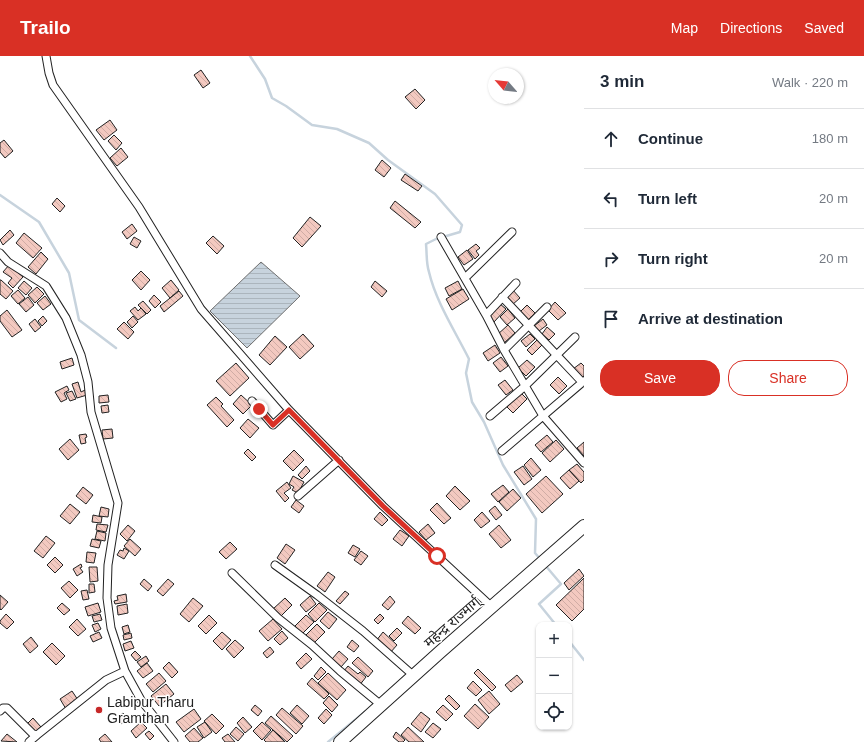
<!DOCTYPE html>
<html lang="en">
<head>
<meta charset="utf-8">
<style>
	:root { --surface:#fff; --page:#f2f2f3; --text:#1f2937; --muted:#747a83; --line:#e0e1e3; --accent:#d93025 }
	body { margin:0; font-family:Helvetica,"Noto Sans Devanagari",sans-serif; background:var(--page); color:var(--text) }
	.controls { position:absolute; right:12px; bottom:12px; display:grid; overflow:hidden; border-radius:8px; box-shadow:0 1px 3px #0004 }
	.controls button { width:36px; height:36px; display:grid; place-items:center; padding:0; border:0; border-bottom:1px solid var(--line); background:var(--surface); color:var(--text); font:20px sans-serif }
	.compass { position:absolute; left:488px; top:12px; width:36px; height:36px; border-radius:50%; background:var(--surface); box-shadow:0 1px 3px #0004; rotate:298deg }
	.stop { position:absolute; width:12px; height:12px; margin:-9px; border:3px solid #d93025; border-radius:50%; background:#fff }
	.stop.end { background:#d93025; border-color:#fff; box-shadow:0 1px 4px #0008 }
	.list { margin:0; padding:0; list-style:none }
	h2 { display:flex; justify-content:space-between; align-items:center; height:52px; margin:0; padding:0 16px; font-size:17px }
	h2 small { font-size:13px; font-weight:400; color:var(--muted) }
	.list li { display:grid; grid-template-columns:26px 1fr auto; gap:12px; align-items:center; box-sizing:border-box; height:60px; padding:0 16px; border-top:1px solid var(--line) }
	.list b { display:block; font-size:15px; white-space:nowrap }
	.list em { font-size:13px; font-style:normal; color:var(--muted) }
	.actions { display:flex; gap:8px; padding:12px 16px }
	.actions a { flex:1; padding:9px 0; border:1px solid var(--accent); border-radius:16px; text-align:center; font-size:14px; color:var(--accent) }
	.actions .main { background:var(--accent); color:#fff }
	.icon { flex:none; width:22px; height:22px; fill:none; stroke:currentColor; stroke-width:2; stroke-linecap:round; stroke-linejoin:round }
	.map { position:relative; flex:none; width:584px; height:686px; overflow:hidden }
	header { display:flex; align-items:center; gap:24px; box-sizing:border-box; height:56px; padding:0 20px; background:var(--accent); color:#fff }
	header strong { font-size:19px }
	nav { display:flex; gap:22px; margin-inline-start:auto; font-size:14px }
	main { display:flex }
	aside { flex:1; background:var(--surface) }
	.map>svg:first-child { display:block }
</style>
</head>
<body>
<header>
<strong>Trailo</strong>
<nav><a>Map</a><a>Directions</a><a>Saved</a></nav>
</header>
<main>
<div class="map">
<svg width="584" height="686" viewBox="0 0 584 686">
	<defs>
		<pattern id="water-rules" width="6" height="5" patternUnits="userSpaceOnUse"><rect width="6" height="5" fill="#c7d3dd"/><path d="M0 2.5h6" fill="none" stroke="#abb5bd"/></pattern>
		<pattern id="building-back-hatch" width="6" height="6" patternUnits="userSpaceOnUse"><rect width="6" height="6" fill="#f3c9c0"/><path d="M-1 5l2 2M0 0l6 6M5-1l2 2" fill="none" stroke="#d0aca5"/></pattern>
	</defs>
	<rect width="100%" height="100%" fill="#fff"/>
	<path fill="url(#water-rules)" stroke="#6f6f6f" d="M261,206L300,240L247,292L210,255Z"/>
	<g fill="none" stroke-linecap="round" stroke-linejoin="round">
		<path stroke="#c7d3dd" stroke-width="2.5" d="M250,0L265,23L272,42L286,50L312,69L337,73L369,87L388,104L435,138L462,169L460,176L436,183L426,188C427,197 426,207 429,216C436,246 455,275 469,303L466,317L472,346L484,366L503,409L536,463L535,497L541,504
			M0,139L39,166L69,217L79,264L116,292
			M545,509L561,528L539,548L556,569
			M569,585L584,604
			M328,686L366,655"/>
	</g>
	<path fill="url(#building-back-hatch)" stroke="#222" d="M201,14L210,27L203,32L194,19Z
		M415,33L425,44L416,53L405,41Z
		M110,64L117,74L104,84L96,74Z
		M114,79L122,87L116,94L108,85Z
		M4,84L13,95L5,102L0,96V87Z
		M121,92L128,101L117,110L110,102Z
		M382,104L391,112L384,121L375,114Z
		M405,118L422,130L418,135L401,124Z
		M57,142L65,150L60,156L52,148Z
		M395,145L421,166L415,172L390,152Z
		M310,161L321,170L302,191L293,182Z
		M132,168L137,175L127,183L122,176Z
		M10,174L14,179L3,189L0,184Z
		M24,177L42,192L33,202L16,187Z
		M213,180L224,190L217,198L206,187Z
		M134,181L141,185L137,192L130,188Z
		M476,188L480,192L476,195L479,199L475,203L468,194Z
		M467,194L473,203L464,209L458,201Z
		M41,196L48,203L36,218L28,211Z
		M9,209L23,221L13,232L8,227L12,222L3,216Z
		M141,215L150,224L141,234L132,224Z
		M0,224H1L13,235L6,243L0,238Z
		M171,224L179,234L170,242L162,232Z
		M24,225L32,232L26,239L18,232Z
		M375,225L387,235L382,241L371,231Z
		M458,225L462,233L449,240L445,232Z
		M37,231L44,238L35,247L28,239Z
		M463,233L469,243L452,254L446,243Z
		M512,233L520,242L512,249L504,240Z
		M18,234L25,242L18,248L11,240Z
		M179,235L183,240L164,256L160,250Z
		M154,239L161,246L155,252L149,245Z
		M45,240L51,248L43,254L37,247Z
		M28,241L34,249L26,256L19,248Z
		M143,245L151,254L147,258L138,249Z
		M555,246L566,257L558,264L548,254Z
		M499,247L506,253L494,266L487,260Z
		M527,249L535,257L527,265L519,257Z
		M135,251L138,255L141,252L146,258L138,264L130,255Z
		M508,253L515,262L507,269L500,261Z
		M7,254L22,274L12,281L0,265V260Z
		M43,260L47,265L42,270L38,265Z
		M133,260L138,266L132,272L127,266Z
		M35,263L41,271L35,276L29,268Z
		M543,263L547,269L539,275L534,270Z
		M124,266L134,276L128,283L117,273Z
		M508,269L515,277L504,287L497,279Z
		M547,271L555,278L549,284L542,278Z
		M303,278L314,290L300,303L289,291Z
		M530,278L535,283L526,291L521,285Z
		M275,280L287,291L270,309L259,299Z
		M537,284L542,289L532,299L527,294Z
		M495,289L500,297L488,305L483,297Z
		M501,301L508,310L500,316L493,307Z
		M72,302L74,309L62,313L60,306Z
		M527,304L535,311L526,320L518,312Z
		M236,307L249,322L230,340L216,325Z
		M581,307L584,310V320L582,322L573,313Z
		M558,321L567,330L559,338L550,329Z
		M505,324L513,334L506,339L498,329Z
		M78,326L81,336L85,334L87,339L77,342L72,328Z
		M67,330L69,334L64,337L67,343L61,346L55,336Z
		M72,335L76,343L70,345L66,337Z
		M521,337L527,343L513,357L507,351Z
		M108,339L109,346L99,347V340Z
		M241,339L252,349L243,358L233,348Z
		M216,341L223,348L221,350L234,364L227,371L207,349Z
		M108,349L109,356L102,357L101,350Z
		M248,363L259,372L250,382L240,372Z
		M112,373L113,382L103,383L102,374Z
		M86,378L87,381L85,382L86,387L81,388L79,379Z
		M547,379L553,386L541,396L535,389Z
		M70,383L79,394L68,404L59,393Z
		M556,384L564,393L550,406L542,397Z
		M584,386V400L577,392Z
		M248,393L256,401L252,405L244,397Z
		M294,394L304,404L293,415L283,405Z
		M531,402L541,414L533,421L524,409Z
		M577,408L584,416V424L581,427L569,414Z
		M306,410L310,415L302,423L298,419Z
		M523,410L532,423L524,429L514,416Z
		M569,414L579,425L570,433L560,422Z
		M293,420L304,426L298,437L292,434L294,431L289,428Z
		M546,420L563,438L542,457L526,438Z
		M287,426L291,432L284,437L289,442L285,446L276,435Z
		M503,429L509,436L498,446L491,438Z
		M455,430L470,445L460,454L446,440Z
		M83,431L93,439L86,448L76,440Z
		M513,433L521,442L507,455L499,446Z
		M296,444L304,450L299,457L291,451Z
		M437,447L451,462L444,468L430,454Z
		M70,448L80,456L70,468L60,460Z
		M495,450L502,459L496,464L489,455Z
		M101,451L109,453L108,461L99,460Z
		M380,456L388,464L382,470L374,463Z
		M482,456L490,465L481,472L474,464Z
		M93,459L102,461L101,467L92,466Z
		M97,468L108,469L106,476L96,474Z
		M428,468L435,477L426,484L419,476Z
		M128,469L135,475L127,485L120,478Z
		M499,469L511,484L501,492L489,478Z
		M400,474L409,480L402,490L393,483Z
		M97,475L106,477L105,485L95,483Z
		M46,480L55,487L43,502L34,495Z
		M92,483L101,485L99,492L90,490Z
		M130,483L141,493L135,500L124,490Z
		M230,486L237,493L226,503L219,496Z
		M286,488L295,494L285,508L277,502Z
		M353,489L360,493L355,501L348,497Z
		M124,492L129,495L124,503L117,499L120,494L123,495Z
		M361,495L368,500L361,509L354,504Z
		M87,496L96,497L94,507L86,506Z
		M55,501L63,509L55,517L47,509Z
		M81,508L82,511L80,512L83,516L77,520L73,513Z
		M89,511H97L98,525L90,526Z
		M579,513L584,520L569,534L564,527Z
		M328,516L335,521L325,536L317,530Z
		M584,522V553L572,565L556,549Z
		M144,523L152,530L148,535L140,528Z
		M168,523L174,528L163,540L157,535Z
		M69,525L78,534L70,542L61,532Z
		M89,528H94L95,536L89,537Z
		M87,534L89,543L83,544L81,535Z
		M345,535L349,538L340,548L336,545Z
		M126,538L127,546L115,548L114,545L118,544L117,540Z
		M0,539L8,546L1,554L0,553Z
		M310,540L316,548L306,556L300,549Z
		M390,540L395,546L388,554L382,549Z
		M193,542L203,550L189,566L180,558Z
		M285,542L292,549L280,561L273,553Z
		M62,547L70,554L64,559L57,552Z
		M98,547L101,556L88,560L85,551Z
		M319,547L327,554L315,566L308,558Z
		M127,548L128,557L118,559L117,550Z
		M328,556L337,563L329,573L320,565Z
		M6,558L14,566L7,573L0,567V565Z
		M100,558L102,564L94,566L92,560Z
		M380,558L384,562L378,568L374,564Z
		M209,559L217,567L206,578L198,570Z
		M306,559L314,566L302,578L295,570Z
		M408,560L421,572L415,578L402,567Z
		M77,563L86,573L78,580L69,571Z
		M273,563L282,573L268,585L259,575Z
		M98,567L101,573L95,576L92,569Z
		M317,568L325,576L314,587L306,579Z
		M128,569L130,576L124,578L122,571Z
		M397,572L402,577L394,585L389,580Z
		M282,575L288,582L280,589L274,583Z
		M99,576L102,582L93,586L90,580Z
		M222,576L231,584L222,594L213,585Z
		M383,576L397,589L390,597L376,585Z
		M131,577L132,582L124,584L123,579Z
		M31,581L38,590L30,597L23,588Z
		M235,584L244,592L234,602L226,593Z
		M352,584L359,590L354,596L347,591Z
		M131,585L134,592L125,595L123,588Z
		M52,587L65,600L56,609L43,596Z
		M270,591L274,596L267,602L263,597Z
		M135,595L141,601L136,605L131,599Z
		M339,595L348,603L341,611L332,603Z
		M306,597L312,603L301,613L296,607Z
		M146,600L149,605L141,611L137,606Z
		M358,601L373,615L368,621L352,607Z
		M169,606L178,616L172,622L163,612Z
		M147,607L153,615L143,622L137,615Z
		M348,610L358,618L360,616L366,621L359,630L343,616Z
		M321,611L326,616L318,624L314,620Z
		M478,613L496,631L492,635L474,617Z
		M159,617L166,625L153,636L146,628Z
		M328,617L346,634L337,644L318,627Z
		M517,619L523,626L511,636L505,629Z
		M312,622L329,638L324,643L307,628Z
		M473,625L482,634L476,640L467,632Z
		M166,628L174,638L159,650L151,640Z
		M72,635L78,644L66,653L60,643Z
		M489,635L500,648L489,658L478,644Z
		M449,639L460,650L456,654L445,643Z
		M329,640L338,649L332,656L323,647Z
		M475,648L489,661L478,673L464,660Z
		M255,649L262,655L258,660L251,654Z
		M297,649L309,660L302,668L290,657Z
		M443,649L453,658L446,665L436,656Z
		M282,652L303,670L296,678L276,659Z
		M194,653L201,663L184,676L176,666Z
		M326,653L332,659L324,668L318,662Z
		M421,656L430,663L421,676L411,668Z
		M123,657L128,662L121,668L116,663Z
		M212,658L224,670L216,678L204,665Z
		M271,660L293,680L287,686L265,667Z
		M243,661L252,671L245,677L237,667Z
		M33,662L41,671L35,676L27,668Z
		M141,666L147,672L136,682L131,675Z
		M205,666L212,676L204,682L197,671Z
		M262,666L271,674L262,684L253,675Z
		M433,667L441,673L433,682L425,676Z
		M236,671L244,678L238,685L230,678Z
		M408,671L424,686H409L401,679Z
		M194,672L203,682L198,686H190L185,680Z
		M273,674L285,686H266L264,684Z
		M149,675L154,680L150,684L145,678Z
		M396,676L405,684L403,686H399L393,681Z
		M7,678L17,686L1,685Z
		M105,678L112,686H101L99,683Z
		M228,678L235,686H225L222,682Z"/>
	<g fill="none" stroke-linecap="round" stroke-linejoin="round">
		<defs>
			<path id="minor" d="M46,0L49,17L53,29L139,151L201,253L289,354L383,450L492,551
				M441,181L486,259L504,294L543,360L584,407
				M0,197L8,206L46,230L66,262L81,299L88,326L91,356L118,447L108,509L107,542L111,572L125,615L141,644L174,686
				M465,222L512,176
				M502,241L582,326
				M486,259L516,227
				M504,294L547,251
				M252,345L273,369L289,354
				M490,360L525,330L575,281
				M502,395L584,325
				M298,440L339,404
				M275,509L317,539L363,575L414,620
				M232,517L278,562L312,589L340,615L381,649
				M0,655L3,652H7L33,678L37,679L106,624L125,615
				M29,686L37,679"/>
			<path id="trunk" d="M340,686L440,596L584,470"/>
		</defs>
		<use href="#minor" stroke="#222" stroke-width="9"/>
		<use href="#trunk" stroke="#222" stroke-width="14"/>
		<use href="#minor" stroke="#fff" stroke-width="7"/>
		<use href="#trunk" stroke="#fff" stroke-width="12"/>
	</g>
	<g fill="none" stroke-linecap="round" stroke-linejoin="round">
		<path stroke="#d93025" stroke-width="5" d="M259,353L273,369L289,354L383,450L437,500"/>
	</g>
	<circle fill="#c62828" stroke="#fff" stroke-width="1.5" cx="99" cy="654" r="4"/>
	<g text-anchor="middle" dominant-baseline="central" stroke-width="3" stroke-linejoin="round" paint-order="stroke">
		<g font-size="14" fill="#222" stroke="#fff">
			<text transform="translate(452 566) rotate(-41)">महेन्द्र राज्मार्ग्</text>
		</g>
		<g font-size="14" fill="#222" stroke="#fff" text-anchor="start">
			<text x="107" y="646">Labipur Tharu<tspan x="107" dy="16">Gramthan</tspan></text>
		</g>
	</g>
</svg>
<div class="controls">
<button>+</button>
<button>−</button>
<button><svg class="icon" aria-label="locate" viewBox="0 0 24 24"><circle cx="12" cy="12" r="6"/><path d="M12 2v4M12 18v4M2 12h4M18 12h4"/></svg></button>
</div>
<svg class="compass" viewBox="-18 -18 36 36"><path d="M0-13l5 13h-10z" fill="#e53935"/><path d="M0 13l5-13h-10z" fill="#747a83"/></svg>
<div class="stop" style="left:437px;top:500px"></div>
<div class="stop end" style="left:259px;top:353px"></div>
</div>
<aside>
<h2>3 min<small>Walk · 220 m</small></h2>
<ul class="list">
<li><svg class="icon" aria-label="ahead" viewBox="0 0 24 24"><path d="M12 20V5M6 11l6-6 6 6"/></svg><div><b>Continue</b></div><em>180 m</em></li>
<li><svg class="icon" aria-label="left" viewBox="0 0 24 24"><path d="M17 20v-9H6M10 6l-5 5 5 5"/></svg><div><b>Turn left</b></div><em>20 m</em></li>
<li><svg class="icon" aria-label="right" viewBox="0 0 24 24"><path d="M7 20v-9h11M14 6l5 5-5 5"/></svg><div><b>Turn right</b></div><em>20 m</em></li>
<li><svg class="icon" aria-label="arrive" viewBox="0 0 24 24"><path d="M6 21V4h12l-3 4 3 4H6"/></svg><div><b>Arrive at destination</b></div></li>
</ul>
<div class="actions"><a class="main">Save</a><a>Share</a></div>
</aside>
</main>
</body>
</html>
